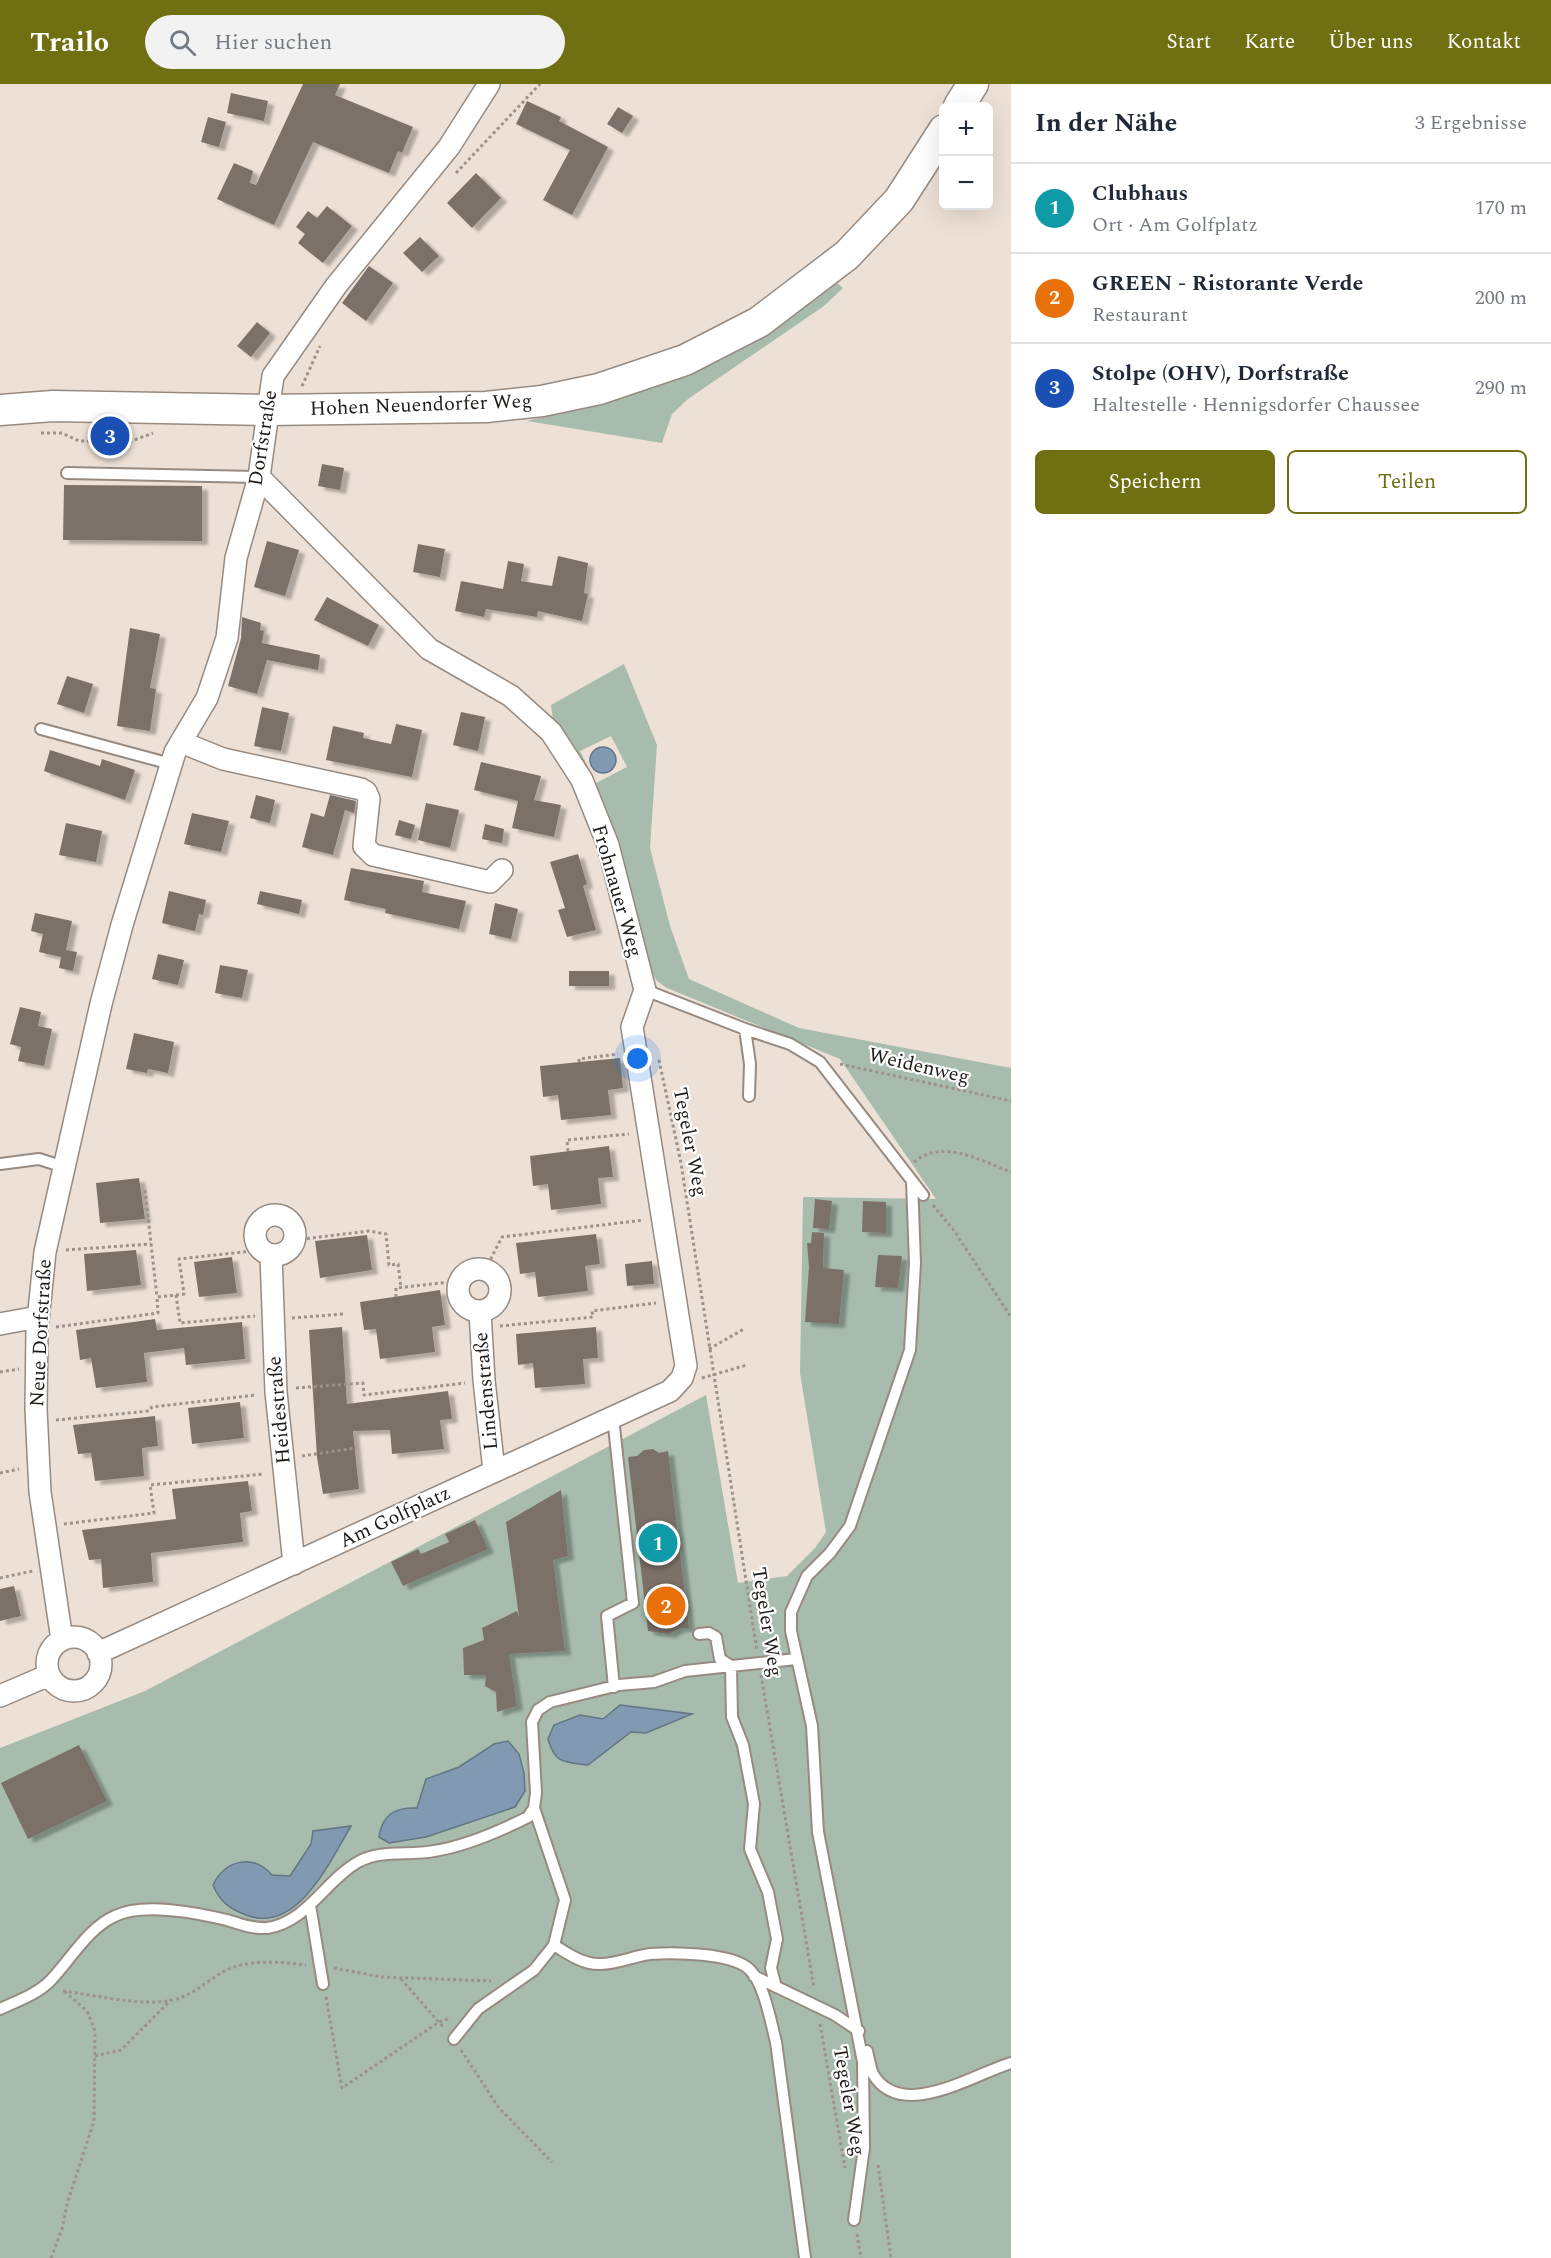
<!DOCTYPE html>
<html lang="de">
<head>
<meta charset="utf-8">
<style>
	:root { --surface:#fff; --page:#f2f2f3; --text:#1f2937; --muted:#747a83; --line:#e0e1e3; --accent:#706f12 }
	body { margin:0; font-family:Spectral,serif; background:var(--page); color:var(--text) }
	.controls { position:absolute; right:18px; top:18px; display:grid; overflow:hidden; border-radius:9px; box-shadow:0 6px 24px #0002 }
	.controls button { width:54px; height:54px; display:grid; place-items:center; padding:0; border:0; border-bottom:2px solid var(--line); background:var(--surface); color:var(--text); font:30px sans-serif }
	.you { position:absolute; left:638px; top:975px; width:21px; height:21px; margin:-15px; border:4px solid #fff; border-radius:50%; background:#1a73e8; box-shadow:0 0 0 9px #1a73e833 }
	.badge { display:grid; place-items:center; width:39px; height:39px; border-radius:50%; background:var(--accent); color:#fff; font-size:20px; font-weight:700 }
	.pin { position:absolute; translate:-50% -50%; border:3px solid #fff; box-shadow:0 2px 6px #0006 }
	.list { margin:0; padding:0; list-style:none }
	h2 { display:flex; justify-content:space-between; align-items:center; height:78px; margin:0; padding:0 24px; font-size:26px }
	h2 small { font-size:20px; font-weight:400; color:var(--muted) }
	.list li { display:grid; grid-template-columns:39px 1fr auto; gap:18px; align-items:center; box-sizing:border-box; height:90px; padding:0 24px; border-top:2px solid var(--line) }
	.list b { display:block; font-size:22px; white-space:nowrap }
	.list p { margin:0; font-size:20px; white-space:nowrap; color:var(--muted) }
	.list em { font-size:20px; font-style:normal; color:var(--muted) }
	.actions { display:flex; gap:12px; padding:18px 24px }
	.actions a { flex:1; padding:14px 0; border:2px solid var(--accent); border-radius:9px; text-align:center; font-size:21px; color:var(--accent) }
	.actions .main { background:var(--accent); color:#fff }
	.icon { flex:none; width:33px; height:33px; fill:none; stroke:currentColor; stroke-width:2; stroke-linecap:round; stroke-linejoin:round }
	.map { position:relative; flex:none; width:1011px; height:2174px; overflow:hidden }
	header { display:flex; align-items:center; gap:36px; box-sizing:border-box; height:84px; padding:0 30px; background:var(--accent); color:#fff }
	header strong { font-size:28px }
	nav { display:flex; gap:33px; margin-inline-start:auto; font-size:21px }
	.search { width:420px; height:54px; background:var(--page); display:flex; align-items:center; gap:15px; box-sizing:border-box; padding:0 21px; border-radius:33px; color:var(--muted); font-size:22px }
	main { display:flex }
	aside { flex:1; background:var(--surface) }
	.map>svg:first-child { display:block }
</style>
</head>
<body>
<header>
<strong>Trailo</strong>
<div class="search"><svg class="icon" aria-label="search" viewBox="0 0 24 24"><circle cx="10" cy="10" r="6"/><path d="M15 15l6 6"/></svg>Hier suchen</div>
<nav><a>Start</a><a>Karte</a><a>Über uns</a><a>Kontakt</a></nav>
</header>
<main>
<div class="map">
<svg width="1011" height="2174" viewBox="0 0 1011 2174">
	<defs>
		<filter id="shadow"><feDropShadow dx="6" dy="4" stdDeviation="1.5" flood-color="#0004"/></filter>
	</defs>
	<rect width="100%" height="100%" fill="#ede1d7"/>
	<path fill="#a8bcad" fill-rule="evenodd" d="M835,197L843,204L824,222L688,315L672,330L662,359L527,337L571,325Z
		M624,580L657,661L650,764L670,842L689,895L799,944L1011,984V2174H0V1664L145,1607L706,1311L738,1499L787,1492L815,1464L826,1448L800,1289L803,1113L936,1115L840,975L667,904L657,897L647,880L575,666L553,635L551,621ZM611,652L627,683L596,699L580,667Z"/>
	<path fill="#819ab1" stroke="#637483" stroke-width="1.5" d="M590 676a13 13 0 1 1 26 0a13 13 0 1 1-26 0Z
		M620,1621L692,1630L646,1649L631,1648L588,1681C564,1678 555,1680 548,1655L554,1641L580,1631L603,1635Z
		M508,1657L519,1670L524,1689L525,1707L515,1723L426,1753L389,1759L379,1753C382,1730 396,1723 417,1724L426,1695L459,1683L494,1660Z
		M351,1742C331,1775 298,1851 246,1831C230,1825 220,1818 213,1801C225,1776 253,1769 272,1791L290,1792L311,1760L313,1747Z"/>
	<path fill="#7c7169" filter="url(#shadow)" d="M303,0H340L335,11L413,43L402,69L398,67L389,89L313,58L274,141L217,115L234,79L253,87L250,99L256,101Z
		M231,9L268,17L264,37L227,29Z
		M527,17L561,33L559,37L608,63L572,131L543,116L570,66L516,40Z
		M618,23L633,32L622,49L607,40Z
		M208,33L226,38L219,63L201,58Z
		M476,89L501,114L472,144L447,119Z
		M327,122L352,142L323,179L298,159L305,150L296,143L308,127L317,134Z
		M420,153L439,172L422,188L403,169Z
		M369,182L393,199L366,237L342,219Z
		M257,238L270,249L251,273L237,262Z
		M322,380L344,384L340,406L318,402Z
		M64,401L202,402V457L63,456Z
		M267,457L299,466L285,512L254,503Z
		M418,460L445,465L440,493L413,488Z
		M558,472L588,479L584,509L588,510L582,537L538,527L537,533L486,525L484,533L455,527L461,497L503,505L508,477L524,480L521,497L552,502Z
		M327,513L379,541L368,562L314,536Z
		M242,533L261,539L260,546L264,547L262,559L320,571L318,586L267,576L257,610L228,602L241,554Z
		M130,544L160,550L150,604L156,605L150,647L117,642Z
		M67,592L93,600L84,629L57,620Z
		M262,623L289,629L281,667L254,662Z
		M461,628L485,633L478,667L453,661Z
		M396,640L422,646L412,693L326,676L333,642L364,649L363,654L391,660Z
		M50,666L100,682L102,675L135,686L125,716L44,687Z
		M481,678L541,692L534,716L561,721L554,753L512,744L518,717L474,706Z
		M256,711L275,716L270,739L250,734Z
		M330,711L356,717L354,729L345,726L333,771L302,763L311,729L324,733Z
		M426,719L459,726L450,764L418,756Z
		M192,729L229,737L221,768L184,760Z
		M399,736L415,741L411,755L395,751Z
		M66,739L102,747L96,778L59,771Z
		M485,740L504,745L502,759L482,755Z
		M578,770L587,800L583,802L596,846L567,853L558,826L565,824L550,778Z
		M351,784L424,797L422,808L466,817L459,845L385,829L386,825L344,816Z
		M169,807L206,816L203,831L199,830L195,847L162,839Z
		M260,807L302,816L299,830L257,820Z
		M495,819L518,825L511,855L489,850Z
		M35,829L72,837L66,866L77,868L73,887L59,884L61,873L39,868L43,850L31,847Z
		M158,870L184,876L178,901L152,895Z
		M220,881L248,886L242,914L215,909Z
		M569,887H609V902H569Z
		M20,923L41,928L38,942L52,945L44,982L18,977L21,963L10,960Z
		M134,949L174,958L168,989L148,985L147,989L126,985Z
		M620,974L623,1004L608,1006L611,1031L561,1036L558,1011L543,1013L540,982Z
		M609,1062L613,1093L598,1094L601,1120L551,1126L548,1100L533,1102L530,1072Z
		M139,1094L145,1135L100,1139L96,1099Z
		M815,1115L832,1117L829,1145L813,1144Z
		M863,1117L886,1118V1149L862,1148Z
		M812,1148L824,1149L823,1184L844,1186L839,1240L805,1238L809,1183L807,1159H811Z
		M596,1150L600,1180L585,1182L588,1207L538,1213L535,1188L520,1190L516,1159Z
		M367,1151L372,1186L320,1194L315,1157Z
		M136,1166L141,1201L87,1207L84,1170Z
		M878,1171L902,1172L898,1204L875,1203Z
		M232,1173L237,1209L199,1213L194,1178Z
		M652,1177L654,1200L627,1202L625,1180Z
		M440,1206L445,1241L432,1243L435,1268L380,1275L376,1245L364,1246L360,1218Z
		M155,1235L157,1246L242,1238L245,1275L186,1281L184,1264L144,1269L147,1298L96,1304L91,1274L80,1276L76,1246Z
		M342,1243L347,1320L448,1307L452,1335L440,1336L444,1365L392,1370L390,1346L353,1347L359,1405L323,1410L317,1373L309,1246Z
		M596,1243L598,1274L583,1275L585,1300L535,1304L533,1279L518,1281L516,1250Z
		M240,1318L244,1354L192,1360L188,1324Z
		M155,1332L158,1362L142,1364L144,1392L95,1397L91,1369L78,1370L73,1341Z
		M653,1365L659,1369L668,1367L689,1544H680L669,1550L648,1547L628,1373L637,1372L644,1366Z
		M248,1397L252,1427L240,1429L243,1458L151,1469L153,1498L103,1504L101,1475L89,1476L82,1446L176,1435L172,1405Z
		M561,1406L568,1472L553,1476L565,1567L509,1570L517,1622L497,1628L496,1608L485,1602L486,1591H464L463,1564L484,1556L482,1544L517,1527L519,1533L506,1438Z
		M475,1436L488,1465L403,1502L391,1478L418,1465L421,1470L449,1458L445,1450Z
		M14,1502L21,1532L0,1537V1505Z
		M79,1661L107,1717L28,1755L1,1699Z"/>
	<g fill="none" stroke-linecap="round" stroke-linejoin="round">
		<defs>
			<path id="service" d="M67,389L259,393
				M41,645L171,680
				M645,906L745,945L750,980L749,1012
				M745,945L790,960L820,978L923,1111
				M0,1080L39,1075L64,1083
				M613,1333L633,1519L607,1532L614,1603
				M699,1550L709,1549L716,1553L720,1575L731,1582L732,1633L743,1661L754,1720L750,1765L768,1808L777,1855L771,1884L776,1903
				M310,1821L323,1900
				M554,1861C568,1870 584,1881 601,1880C617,1880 634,1872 650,1870C674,1868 732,1869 749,1885C764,1898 771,1939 776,1958L805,2174
				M754,1892L835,1931L859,1947
				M0,1925C17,1917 38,1910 51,1896C71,1875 88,1844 115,1832C144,1818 197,1829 227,1836C240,1840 253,1845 267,1844C306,1839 326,1796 358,1778C381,1765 409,1772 434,1767C465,1762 500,1747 528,1733L534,1724L536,1709L532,1638L538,1626L550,1618L619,1601L654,1598L685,1587L796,1575
				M454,1955L478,1925L534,1886L554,1861L565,1816L534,1724
				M867,1967C869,1974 870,1984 873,1990C901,2038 974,1990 1011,1979
				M854,2136L864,2064L863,1978L818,1748L812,1642L791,1547V1528L807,1492L830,1469L850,1442L910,1266L915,1179L912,1097"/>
			<path id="minor" d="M181,658L223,675L361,705L366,708L369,715L364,762L373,771L490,798L502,786
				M255 1151a20 20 0 1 1 40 0a20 20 0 1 1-40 0Z
				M271,1171L276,1308L294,1480
				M458 1206a21 21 0 1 1 42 0a21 21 0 1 1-42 0Z
				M480,1228L484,1296L494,1387
				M0,1240L38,1233
				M47 1580a27 27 0 1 1 54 0a27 27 0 1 1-54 0Z
				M62,1556L40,1408L36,1325L37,1246L45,1168L101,920L122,841L175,668L207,614L227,554L236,474L259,393L273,292L336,202L449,63L489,0
				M98,1569L670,1307L682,1294L686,1282L632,943L645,906L608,761L582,696L551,648L511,612L429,565L259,393
				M0,1612L49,1591"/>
			<path id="secondary" d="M959,22L973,0
				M0,326L53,322L267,326L486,323L542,317L599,305L685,276L759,238L847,171L899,116L944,46"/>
		</defs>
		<use href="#service" stroke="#968a81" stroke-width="14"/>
		<use href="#minor" stroke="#968a81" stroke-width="24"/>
		<use href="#secondary" stroke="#968a81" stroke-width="33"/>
		<path stroke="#9b928b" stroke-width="3" stroke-dasharray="3 3" stroke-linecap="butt" d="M456,89L540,0
			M302,302L320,262
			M41,349H62L79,357L129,358L153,349
			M659,976L681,1079L757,1567
			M579,978V975L618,970
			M840,980L1011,1017
			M568,1067L567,1056L629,1050
			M914,1078C943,1054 981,1077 1011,1088
			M145,1106L157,1213
			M933,1121L955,1148L1011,1233
			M295,1156L369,1147L386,1150L389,1181L398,1180L401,1204
			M66,1166L151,1160
			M485,1186L502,1153L644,1136
			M176,1211L184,1210L179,1175L252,1167
			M396,1213V1204L459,1197
			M292,1234L343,1230
			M500,1242L593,1233L592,1227L656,1219
			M56,1243L158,1229L157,1213L176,1211L180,1239L255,1232
			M709,1265L744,1245
			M0,1288L19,1285
			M702,1294L747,1281
			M296,1304L363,1299L364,1311L465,1299
			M56,1336L149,1327L152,1323L256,1311
			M302,1372L356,1364
			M0,1389L19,1385
			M64,1440L154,1429L150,1401L264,1390
			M0,1494L33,1487
			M761,1591L814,1904
			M334,1884L382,1893L491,1897
			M401,1895L444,1944
			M63,1907C95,1911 142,1923 173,1916C195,1911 209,1894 229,1885C252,1875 282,1878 306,1881
			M326,1913L342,2004L439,1938L451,1934
			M820,1940L845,2084
			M461,1966L499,2024L552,2078
			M95,1972L121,1966L171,1916
			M878,2081L891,2174
			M857,2150L861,2174
			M51,2174L62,2145L67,2120L94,2037L95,1947L87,1927L64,1907"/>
		<use href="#service" stroke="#fff" stroke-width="10"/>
		<use href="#minor" stroke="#fff" stroke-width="21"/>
		<use href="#secondary" stroke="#fff" stroke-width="30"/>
	</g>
	<g text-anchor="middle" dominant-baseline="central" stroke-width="4.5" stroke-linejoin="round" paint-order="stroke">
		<g font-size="20" fill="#1e1a17" stroke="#fff">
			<text transform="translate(421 321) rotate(-2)">Hohen Neuendorfer Weg</text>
			<text transform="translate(263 354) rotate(-81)">Dorfstraße</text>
			<text transform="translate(617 807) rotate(74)">Frohnauer Weg</text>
			<text transform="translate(919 982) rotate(13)">Weidenweg</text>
			<text transform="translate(690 1058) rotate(79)">Tegeler Weg</text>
			<text transform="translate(41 1249) rotate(-87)">Neue Dorfstraße</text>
			<text transform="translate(486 1307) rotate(-95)">Lindenstraße</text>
			<text transform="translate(279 1326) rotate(-95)">Heidestraße</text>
			<text transform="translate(395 1433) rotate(-25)">Am Golfplatz</text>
			<text transform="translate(767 1538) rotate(81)">Tegeler Weg</text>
			<text transform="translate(849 2017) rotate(80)">Tegeler Weg</text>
		</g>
	</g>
</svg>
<div class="controls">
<button>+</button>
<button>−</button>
</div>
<div class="you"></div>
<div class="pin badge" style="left:658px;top:1459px;background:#0f9aa8">1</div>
<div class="pin badge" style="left:666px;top:1522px;background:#e8710a">2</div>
<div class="pin badge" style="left:110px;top:352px;background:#1a4fb4">3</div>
</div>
<aside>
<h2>In der Nähe<small>3 Ergebnisse</small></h2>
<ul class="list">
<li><span class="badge" style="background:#0f9aa8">1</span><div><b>Clubhaus</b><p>Ort · Am Golfplatz</p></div><em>170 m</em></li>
<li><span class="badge" style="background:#e8710a">2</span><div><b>GREEN - Ristorante Verde</b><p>Restaurant</p></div><em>200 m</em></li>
<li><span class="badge" style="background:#1a4fb4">3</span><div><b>Stolpe (OHV), Dorfstraße</b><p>Haltestelle · Hennigsdorfer Chaussee</p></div><em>290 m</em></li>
</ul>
<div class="actions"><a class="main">Speichern</a><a>Teilen</a></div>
</aside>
</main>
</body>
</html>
